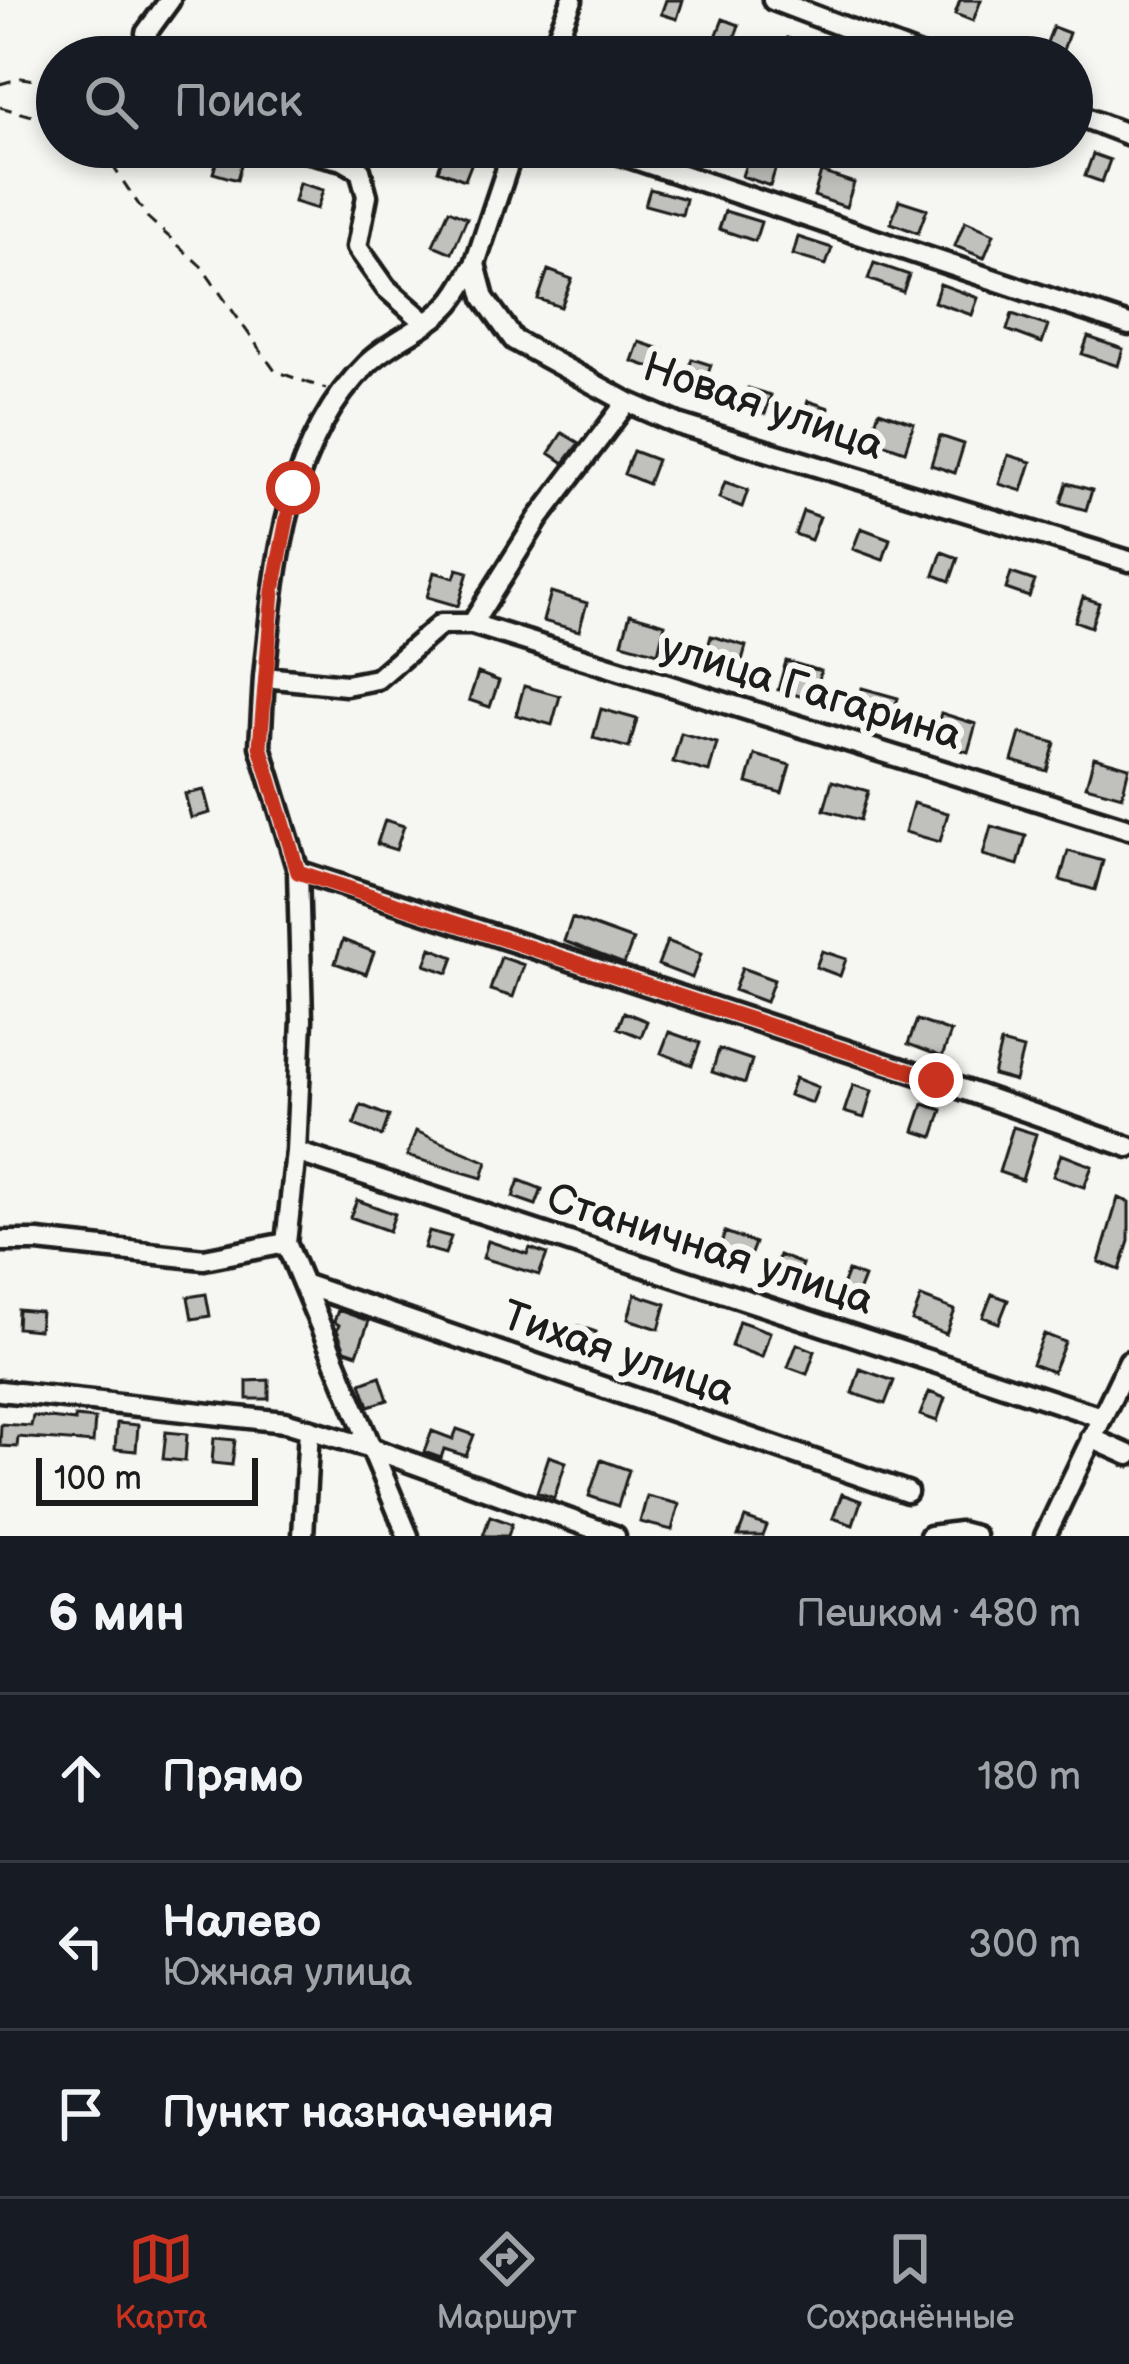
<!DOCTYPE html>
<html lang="ru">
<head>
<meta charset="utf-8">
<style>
	:root { --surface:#171b24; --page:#242831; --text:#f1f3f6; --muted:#9ea1a6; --line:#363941; --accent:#c8321e }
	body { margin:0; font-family:"Balsamiq Sans",sans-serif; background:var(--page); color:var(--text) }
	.scale { position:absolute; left:36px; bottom:30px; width:222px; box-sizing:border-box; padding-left:12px; border:6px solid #1c1c1c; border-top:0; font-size:33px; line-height:42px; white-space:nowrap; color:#1c1c1c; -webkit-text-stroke:9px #f6f6f2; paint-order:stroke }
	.stop { position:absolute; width:36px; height:36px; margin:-27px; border:9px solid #c8321e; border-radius:50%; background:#fff }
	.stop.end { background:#c8321e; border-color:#fff; box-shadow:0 3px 12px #0008 }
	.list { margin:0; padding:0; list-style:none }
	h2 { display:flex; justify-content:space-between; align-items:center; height:156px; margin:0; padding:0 48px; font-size:51px }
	h2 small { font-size:39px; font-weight:400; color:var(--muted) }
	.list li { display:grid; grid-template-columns:78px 1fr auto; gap:36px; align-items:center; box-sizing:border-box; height:168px; padding:0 48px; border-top:3px solid var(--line) }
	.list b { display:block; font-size:45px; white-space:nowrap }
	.list p { margin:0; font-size:39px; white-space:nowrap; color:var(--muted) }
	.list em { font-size:39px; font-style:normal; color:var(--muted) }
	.icon { flex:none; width:66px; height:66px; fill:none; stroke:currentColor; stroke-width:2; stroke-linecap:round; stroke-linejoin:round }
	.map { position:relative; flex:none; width:1129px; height:1536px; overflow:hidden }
	.search { position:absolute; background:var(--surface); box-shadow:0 6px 18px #0003; left:36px; right:36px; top:36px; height:132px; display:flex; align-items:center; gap:30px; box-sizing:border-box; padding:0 42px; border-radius:66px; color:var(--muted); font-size:45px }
	.sheet { height:660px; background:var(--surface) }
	nav { display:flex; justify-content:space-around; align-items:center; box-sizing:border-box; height:168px; border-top:3px solid var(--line); background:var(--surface); font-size:33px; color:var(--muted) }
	nav a { display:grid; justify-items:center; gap:6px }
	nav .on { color:var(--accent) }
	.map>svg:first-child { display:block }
</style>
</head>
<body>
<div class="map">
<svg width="1129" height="1536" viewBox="0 0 1129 1536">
	<rect width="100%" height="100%" fill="#f6f6f2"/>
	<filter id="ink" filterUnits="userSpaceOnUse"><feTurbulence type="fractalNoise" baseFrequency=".00833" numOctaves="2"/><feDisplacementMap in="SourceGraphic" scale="24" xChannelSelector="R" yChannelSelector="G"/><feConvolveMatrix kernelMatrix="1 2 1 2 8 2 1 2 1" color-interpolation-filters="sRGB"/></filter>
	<g filter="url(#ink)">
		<path fill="#c0c0bd" stroke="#1c1c1c" stroke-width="3" d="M666,0H683L677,19L661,14Z
			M960,0H981L973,21L955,14Z
			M723,19L739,25L731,48L714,42Z
			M1053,27L1069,33L1061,56L1044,50Z
			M787,38L802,43L797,57H781Z
			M1017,147H1057L1052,161Z
			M751,149L779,158L770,186L742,176Z
			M445,152L472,162L465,180L438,170Z
			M219,154L242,161L237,180L213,173Z
			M1093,154L1110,160L1102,182L1085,176Z
			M821,172L854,183L846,207L814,196Z
			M299,183L323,190L317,209L294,202Z
			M650,189L686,199L682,215L645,205Z
			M899,200L927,209L918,233L891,223Z
			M449,210L467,218L452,253L433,245Z
			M725,211L761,222L755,241L719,229Z
			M965,221L994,234L984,258L955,246Z
			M798,237L832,248L826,265L793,255Z
			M874,263L909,275L903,292L868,279Z
			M548,270L572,279L561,307L538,299Z
			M940,284L978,298L972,315L934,302Z
			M1012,314L1048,326L1042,343L1007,330Z
			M1088,337L1123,349L1118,366L1082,354Z
			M639,342L663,350L656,369L632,361Z
			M692,359L711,365L703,388L684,382Z
			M748,388L771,395L765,414L742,406Z
			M808,401L829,408L823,425L803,418Z
			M879,411L914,423L905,451L870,439Z
			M562,433L579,443L564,463L549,453Z
			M940,436L964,444L955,473L931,465Z
			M633,451L657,460L648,484L624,474Z
			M1008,455L1031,462L1022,491L999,484Z
			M725,482L748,490L742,507L719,498Z
			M1067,483L1092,490L1086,510L1061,503Z
			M803,511L820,517L811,540L795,534Z
			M861,528L890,539L883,560L853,549Z
			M942,552L958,558L950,581L934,575Z
			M457,569L468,572L458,606L427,597L434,572L454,578Z
			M1011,573L1035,581L1029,597L1006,589Z
			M551,592L587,603L579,631L543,621Z
			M1083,597L1099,603L1091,627L1075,621Z
			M630,614L665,624L658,653L622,643Z
			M711,636L746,646L738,675L703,665Z
			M786,661L821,671L814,700L778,690Z
			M478,673L499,681L490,707L469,700Z
			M524,686L560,696L552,725L516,715Z
			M862,688L898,698L889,727L854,717Z
			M601,709L637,719L629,748L593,738Z
			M941,713L976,724L968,752L933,742Z
			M681,733L717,743L709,772L673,762Z
			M1020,733L1055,743L1047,771L1012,761Z
			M755,755L790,765L782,793L747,783Z
			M1094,757L1129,767L1122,796L1086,786Z
			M832,781L868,791L860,820L824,810Z
			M204,790L210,813L191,818L185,794Z
			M913,803L948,813L940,842L905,832Z
			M385,820L404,826L396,850L377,844Z
			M991,826L1026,836L1018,865L983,855Z
			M1068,851L1103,861L1095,890L1060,880Z
			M572,918L633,940L624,964L564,941Z
			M343,940L374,952L366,974L335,963Z
			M667,941L701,954L692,978L658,965Z
			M431,948L454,957L448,973L425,965Z
			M822,951L846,959L840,976L816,967Z
			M501,957L524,965L513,997L490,990Z
			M742,968L774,980L766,1002L734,990Z
			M624,1012L647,1021L641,1037L618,1028Z
			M917,1020L951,1032L942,1057L908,1044Z
			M669,1032L700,1043L692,1065L661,1053Z
			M1001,1043L1023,1049L1015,1081L993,1075Z
			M719,1049L752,1060L745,1083L712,1072Z
			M795,1078L818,1087L812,1103L789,1095Z
			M853,1085L872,1091L864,1118L844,1112Z
			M923,1104L942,1110L933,1137L914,1131Z
			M361,1105L389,1116L382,1136L354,1125Z
			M1013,1127L1036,1134L1022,1180L999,1172Z
			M416,1131L487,1162L482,1178L407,1156Z
			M1061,1154L1092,1166L1084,1187L1053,1176Z
			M519,1180L542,1189L536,1205L513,1197Z
			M1118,1198L1129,1202V1241L1120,1270L1099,1262Z
			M357,1200L395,1214L389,1231L350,1217Z
			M607,1203L636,1214L629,1234L600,1224Z
			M429,1231L451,1237L445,1254L424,1248Z
			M725,1232L755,1243L747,1264L718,1253Z
			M488,1241L527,1254L530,1248L547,1254L539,1275L483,1258Z
			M779,1255L802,1264L796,1280L773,1271Z
			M848,1271L864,1277L855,1300L839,1294Z
			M206,1294L210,1316L192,1319L188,1297Z
			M635,1294L666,1304L659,1329L628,1319Z
			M992,1294L1008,1300L999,1323L983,1317Z
			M921,1297L955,1310L946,1334L912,1321Z
			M18,1310L41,1312L39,1330L17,1328Z
			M338,1310L369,1321L357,1354L345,1350L337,1330L339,1325L334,1322Z
			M739,1321L770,1332L762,1357L731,1346Z
			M579,1326L596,1332L589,1353L572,1347Z
			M1044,1334L1065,1342L1053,1372L1032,1364Z
			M797,1344L815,1351L807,1374L788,1367Z
			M860,1369L894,1381L885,1404L852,1393Z
			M380,1376L388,1400L369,1406L361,1383Z
			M269,1380V1399H247V1381Z
			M929,1392L945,1398L937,1421L920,1415Z
			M33,1416L75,1421V1417L95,1419L93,1443L18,1437L17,1447L0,1446L1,1424L31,1426Z
			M117,1423L138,1425L136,1451L115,1449Z
			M457,1429L474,1435L466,1456L444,1449L441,1458L424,1452L432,1431L453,1439Z
			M166,1432L187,1434L185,1461L163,1459Z
			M214,1438L235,1440L232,1465L212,1463Z
			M549,1456L566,1462L554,1498L537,1492Z
			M601,1460L629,1470L618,1506L589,1496Z
			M842,1494L861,1501L853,1525L833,1518Z
			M647,1496L679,1504L672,1530L640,1522Z
			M490,1516L512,1524L508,1536H483Z
			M745,1518L767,1526L763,1536H738Z"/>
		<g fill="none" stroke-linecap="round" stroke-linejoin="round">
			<defs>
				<path id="minor" d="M773,0L923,57
					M146,33L170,0
					M549,57L572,0
					M1072,113L1129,135
					M289,147L343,160L360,170L367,196L357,247L386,288L426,323
					M514,147L475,264L484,298L514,340L627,402L678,424L1129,561
					M599,147L1129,325
					M472,624L538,519L627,402
					M264,677C275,569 285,444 367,364C391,340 427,329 450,303C460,292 467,277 475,264
					M298,871L936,1080L1129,1147
					M296,1152L1101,1417
					M0,1241H38L204,1259L286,1243
					M306,1285L907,1492
					M0,1391L285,1422L368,1447L615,1536
					M1091,1438L1129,1455
					M303,1536L309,1429
					M408,1536L286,1243L296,1152L302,1020L298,871L260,746L264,677L346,685L377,679L441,624H472L1129,829
					M930,1536L960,1532L975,1536
					M1045,1536L1129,1361"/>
			</defs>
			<use href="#minor" stroke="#1c1c1c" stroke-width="27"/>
			<path stroke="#1c1c1c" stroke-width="3" stroke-dasharray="12 9" stroke-linecap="butt" d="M108,57L128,39
				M0,84L21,78L57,83
				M0,107L57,123
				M100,147L147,217L201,266L275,371L326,389"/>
			<use href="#minor" stroke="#f6f6f2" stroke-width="18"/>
		</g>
	</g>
	<g fill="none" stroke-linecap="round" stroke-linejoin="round" filter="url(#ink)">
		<path stroke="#c8321e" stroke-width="15" d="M293,488L273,591L260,746L298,872L936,1080"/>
	</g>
	<g text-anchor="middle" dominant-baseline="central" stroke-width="12" stroke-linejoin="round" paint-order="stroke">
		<g font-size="42" fill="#1c1c1c" stroke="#f6f6f2">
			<text transform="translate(763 407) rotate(19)">Новая улица</text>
			<text transform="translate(811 692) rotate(17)">улица Гагарина</text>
			<text transform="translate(710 1250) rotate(18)">Станичная улица</text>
			<text transform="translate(618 1354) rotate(19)">Тихая улица</text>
		</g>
	</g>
</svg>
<div class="scale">100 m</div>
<div class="stop" style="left:293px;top:488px"></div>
<div class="stop end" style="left:936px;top:1080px"></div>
<div class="search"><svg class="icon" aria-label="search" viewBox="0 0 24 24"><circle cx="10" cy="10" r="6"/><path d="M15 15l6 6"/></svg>Поиск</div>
</div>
<section class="sheet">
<h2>6 мин<small>Пешком · 480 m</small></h2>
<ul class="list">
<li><svg class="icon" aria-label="ahead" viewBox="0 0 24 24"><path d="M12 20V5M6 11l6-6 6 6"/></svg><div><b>Прямо</b></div><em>180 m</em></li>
<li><svg class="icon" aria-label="left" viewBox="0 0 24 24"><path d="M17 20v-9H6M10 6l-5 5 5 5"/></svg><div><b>Налево</b><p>Южная улица</p></div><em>300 m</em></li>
<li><svg class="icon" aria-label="arrive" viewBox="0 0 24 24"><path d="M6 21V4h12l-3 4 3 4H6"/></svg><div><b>Пункт назначения</b></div></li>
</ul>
</section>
<nav>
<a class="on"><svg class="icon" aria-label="map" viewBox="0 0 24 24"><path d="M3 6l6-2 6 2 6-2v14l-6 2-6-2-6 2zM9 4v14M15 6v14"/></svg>Карта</a>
<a><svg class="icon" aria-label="directions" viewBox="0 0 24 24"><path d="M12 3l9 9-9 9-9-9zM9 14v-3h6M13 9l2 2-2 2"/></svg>Маршрут</a>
<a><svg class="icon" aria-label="saved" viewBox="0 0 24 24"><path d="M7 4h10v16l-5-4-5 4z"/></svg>Сохранённые</a>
</nav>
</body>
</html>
